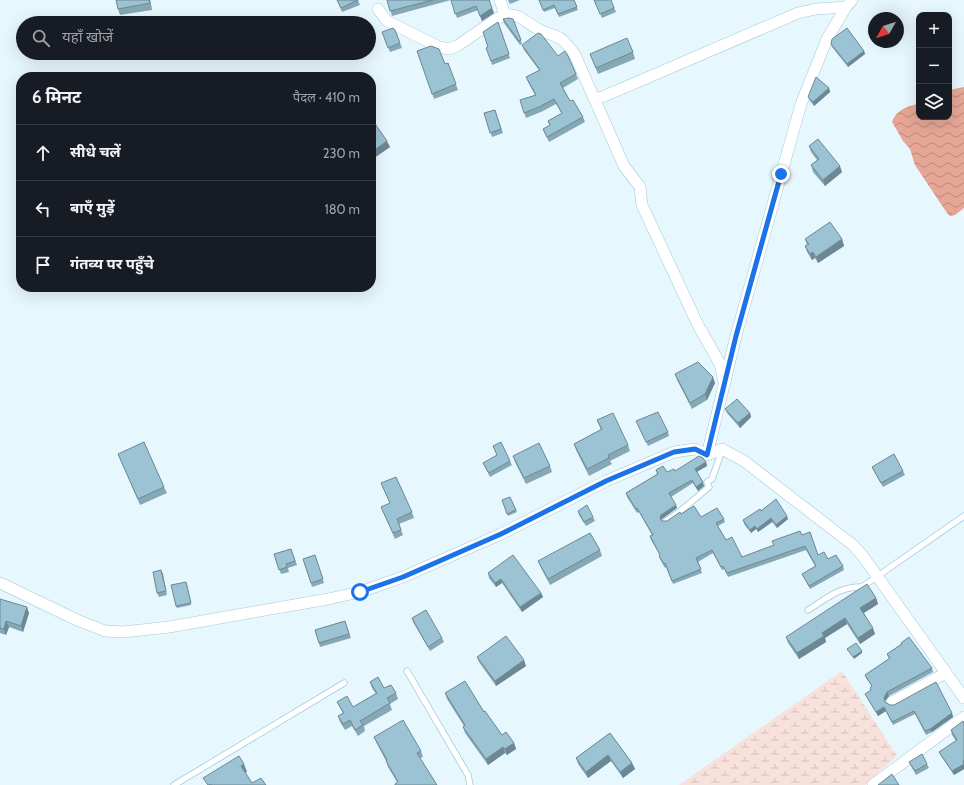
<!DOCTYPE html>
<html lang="hi">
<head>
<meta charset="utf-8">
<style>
	:root { --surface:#171b24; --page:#20242c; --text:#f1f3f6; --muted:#9ea1a6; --line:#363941 }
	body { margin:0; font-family:Cabin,"Noto Sans Devanagari",sans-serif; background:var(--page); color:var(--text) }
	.controls { position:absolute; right:12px; top:12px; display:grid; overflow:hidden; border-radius:8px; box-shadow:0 4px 16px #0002 }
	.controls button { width:36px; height:36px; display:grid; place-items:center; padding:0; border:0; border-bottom:1px solid var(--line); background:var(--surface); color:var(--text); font:20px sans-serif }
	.compass { position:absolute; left:868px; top:12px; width:36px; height:36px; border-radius:50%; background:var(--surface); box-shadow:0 4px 16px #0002; rotate:231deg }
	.stop { position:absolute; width:12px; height:12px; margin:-9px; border:3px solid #1a73e8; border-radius:50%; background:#fff }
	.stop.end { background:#1a73e8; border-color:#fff; box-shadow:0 1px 4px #0008 }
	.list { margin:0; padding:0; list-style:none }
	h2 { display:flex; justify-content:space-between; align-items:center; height:52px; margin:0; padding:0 16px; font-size:17px }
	h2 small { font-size:13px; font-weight:400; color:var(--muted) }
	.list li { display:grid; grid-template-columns:26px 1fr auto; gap:12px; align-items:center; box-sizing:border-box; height:56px; padding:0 16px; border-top:1px solid var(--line) }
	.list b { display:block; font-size:15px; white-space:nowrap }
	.list em { font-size:13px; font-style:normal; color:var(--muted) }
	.icon { flex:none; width:22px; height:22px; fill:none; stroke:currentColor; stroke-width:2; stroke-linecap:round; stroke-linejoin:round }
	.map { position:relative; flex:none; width:964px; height:785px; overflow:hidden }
	.search { position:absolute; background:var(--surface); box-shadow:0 4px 16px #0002; left:16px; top:16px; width:360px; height:44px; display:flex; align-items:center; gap:10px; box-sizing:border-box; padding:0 14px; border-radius:22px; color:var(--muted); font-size:15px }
	.panel { position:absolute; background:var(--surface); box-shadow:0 4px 16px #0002; left:16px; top:72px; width:360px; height:220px; border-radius:16px }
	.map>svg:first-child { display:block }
</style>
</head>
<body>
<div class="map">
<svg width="964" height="785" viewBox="0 0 964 785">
	<defs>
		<pattern id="wetland-marsh" width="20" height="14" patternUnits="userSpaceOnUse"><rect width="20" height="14" fill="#f7e1da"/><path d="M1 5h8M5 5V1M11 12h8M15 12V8" fill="none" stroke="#d3c1bb"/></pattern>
		<pattern id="water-waves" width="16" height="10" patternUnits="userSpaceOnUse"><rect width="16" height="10" fill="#e5a695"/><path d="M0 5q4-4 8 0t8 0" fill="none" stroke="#b9877a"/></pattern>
	</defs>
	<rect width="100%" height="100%" fill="#e7f7fe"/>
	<path fill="url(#wetland-marsh)" d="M842,671L897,756L865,785H679Z"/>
	<path fill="url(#water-waves)" d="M964,87V208L955,215L950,216L947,213L915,165L910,149L903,141L892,122C898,108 906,108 919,103V117H949V90Z"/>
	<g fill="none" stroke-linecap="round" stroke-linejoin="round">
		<defs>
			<path id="lane" d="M666,521L678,513L709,487L707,482L712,479L722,450
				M808,610C826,599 840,586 862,587L964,516
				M407,671L468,775L470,785
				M174,785L344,683"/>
			<path id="street" d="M500,0L505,15
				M378,9L387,21L439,47L449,49L457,46L498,18C519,9 523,22 540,30C545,33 552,34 558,37C565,40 570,49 575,55L624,166L640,187L642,205L698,325L720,364L724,382
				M594,99L602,97L635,83L798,13L816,9L846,7
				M707,455L736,336L801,104L827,39L846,7L852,0
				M0,583L77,620L105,631L123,632L169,627L328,599L360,592L403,577L501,534L606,481L674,452L695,449L707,455L722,449L744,461L853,545L862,555L964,698
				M892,702L946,673
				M873,785L964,717"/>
		</defs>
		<use href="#lane" stroke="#a2c9da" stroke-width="7"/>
		<use href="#street" stroke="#a2c9da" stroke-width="12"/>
		<use href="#lane" stroke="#fff" stroke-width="5.5"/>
		<use href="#street" stroke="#fff" stroke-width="11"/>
	</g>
	<path fill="#86a8b5" d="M116,0H150L152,10L120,15L118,9Z
		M337,0H358L360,5L342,12Z
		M387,0H451L392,16Z
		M451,0H491L489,1L494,13L482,21L478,10L457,18Z
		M508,0H520L510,4Z
		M539,0H574L578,10L559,17L555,8L544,12Z
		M594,0H611L616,12L602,18Z
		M503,19H513L522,44L520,45L504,23Z
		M499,26L510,58L492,65L491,61L488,47Z
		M395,30L402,48L390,52L382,32Z
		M831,44L864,51L865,54L848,67L832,47Z
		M522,45L558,56L576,74L578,79L563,88L570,101L583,117L585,122L549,142L545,134L543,129L550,125L548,121L562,114L556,104L541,112L526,118L520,100L535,95L528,82L526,77L539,70L524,50Z
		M417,51L445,64L448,63L458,90L434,99Z
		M633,52L635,59L598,74L590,54Z
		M829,88L830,92L814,106L810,101L808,97Z
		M495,110L503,133L492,137L484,113Z
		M371,118L390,147L374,158L371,154Z
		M809,146L842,172L825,186L813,172L811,165L817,160L811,152Z
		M805,239H842L844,246L818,263L815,258L812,260L807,252L805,246L807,245Z
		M675,374L715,383L707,400L692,409L677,380Z
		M725,409L750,413L751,417L740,428L727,413Z
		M597,420L628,445L630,451L610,461L612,464L589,476L576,450L574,444L601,430Z
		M636,421L668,432L669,436L648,446Z
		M493,446L510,461L512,465L490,477L483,463L497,455Z
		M118,454L164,487L167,493L140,505Z
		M513,456L550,466L552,472L526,484L515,462Z
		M706,462L707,466L697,472L704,486L698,491L693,483L671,497L677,508L662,519V521H667L681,514L701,517L724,519L725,522L718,526L726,540L742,557L802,535L818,555L843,566L844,570L810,589L802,574L815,566L806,550L728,577L724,569L722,570L713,553L698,562L702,573L673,584L666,567L665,568L660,559L659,556L660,555L651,540L650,536L652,535L639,512L637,513L627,497L626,493L657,474L656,470L667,472L675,471Z
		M872,467L903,471L905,475L883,487L874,471Z
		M381,483L412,512L414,518L399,524L403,535L395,539L381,507L390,503Z
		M510,497L517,512L508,516L502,500Z
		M578,511L593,517L595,521L586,526L579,515Z
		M761,511L788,519L777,528L772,522L758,532L756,529L751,533L744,524L743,520Z
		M291,549L297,565L288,568L289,572L281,574L274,554Z
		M600,550L602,556L550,585L541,568L538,561Z
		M315,555L324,583L312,587L303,559Z
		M161,570L167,595L159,597L157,593Z
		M488,573L541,593L543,597L522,612L502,583L496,587L489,578Z
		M187,584L191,605L177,608L176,606Z
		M876,598L878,604L864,613L875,634L860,644L847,624L825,638L826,642L799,659L788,643L786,637Z
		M0,599L29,613L23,632L9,627L6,635L0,633Z
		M412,618L442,638L444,642L430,651L413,622Z
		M345,621L351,638L320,647L315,630Z
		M901,643L932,668L933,672L889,696L885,701V702L890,705L952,713L953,717L932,732L926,735L915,714L893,725L886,711L878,716L867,697L865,694L871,690L870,688L872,686L866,678L865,675L889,659L887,654L901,644Z
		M477,657L526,666L496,686L479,662Z
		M370,682L396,693L398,699L390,704L392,710L364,726L365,731L358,736L352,726L345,730L340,722L338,716L343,713L340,708L337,702L353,707L376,694L372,688Z
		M445,693L484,712L502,735L514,743L516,749L507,755L505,753L488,765L465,733L463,727L464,726L447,699Z
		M964,724V769L954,775L941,756L939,752L956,741L952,735L951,730Z
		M610,733L632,763L635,769L623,778L611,761L588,778L578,764L576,758Z
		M374,737L421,751L423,757L420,758L397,782L388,767L386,761L377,744Z
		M909,762L927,764L929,768L916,775L911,766Z"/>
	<path fill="#6d8894" d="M149,0H150L152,10L150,3Z
		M492,8L494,13L482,21L480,16Z
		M864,51L865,54L848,67L847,64Z
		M829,88L830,92L814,106L813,102Z
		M387,141L390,147L374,158L372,152Z
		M840,166L842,172L825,186L823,180Z
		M842,239L844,246L818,263L816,257Z
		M813,252L815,258L812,260L810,254Z
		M713,377L715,383L707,400L705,394Z
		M750,413L751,417L740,428L738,423Z
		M706,462L707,466L696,472L695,469Z
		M703,482L704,486L698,491L696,487Z
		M676,505L677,508L662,519V522L660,518L661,515Z
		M787,516L788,519L777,528L776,525Z
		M771,518L772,522L758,532L757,529Z
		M755,526L756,529L751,533L750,530Z
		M161,570L163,574L167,595L166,591Z
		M501,579L502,583L496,587L495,583Z
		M541,593L543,597L522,612L520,607Z
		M876,598L878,604L862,614L860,608Z
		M27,607L29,613L23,632L21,626Z
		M845,618L847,624L825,638L826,642L799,659L797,653L822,633Z
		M6,621L9,627L6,635L4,629Z
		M873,628L875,634L860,644L858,638Z
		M862,651V653L854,659L853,657Z
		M524,660L526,666L496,686L495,681Z
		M887,692L889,696L885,701L886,706L884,698Z
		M884,707L886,711L878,716L876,712Z
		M952,713L953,717L932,732L930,729Z
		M514,743L516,749L507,755L505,749Z
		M503,747L505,753L488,765L486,759Z
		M608,755L611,761L588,778L586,772Z
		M632,763L635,769L623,778L620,772Z
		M244,764L247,772L244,773L241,766Z
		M964,764V769L954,775L952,771Z"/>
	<path fill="#9cc3d3" stroke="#6d8894" d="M116,0H149L150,3L118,9Z
		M337,0H358L341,8Z
		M387,0H433L390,11Z
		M451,0H489L492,8L480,16L476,6L455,14Z
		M539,0H574L577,7L558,14L554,5L543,10Z
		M594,0H611L614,8L600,14Z
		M509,18L513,19L521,40L519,41L503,19Z
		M498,22L509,54L491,61L486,48L488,47L483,32Z
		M393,28L395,30L400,43L388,48L382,32Z
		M847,28L864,51L847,64L831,44L832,39Z
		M538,33L541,34L558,56L565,51L567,54L576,74L560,83L570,101L573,100L583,117L547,137L543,129L550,125L548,121L562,113L554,99L539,107L524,113L520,100L536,95L526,77L540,70L522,45Z
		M627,38L633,52L596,68L590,54Z
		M431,46L439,49L445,64L448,63L456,84L432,94L417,51Z
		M816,77L829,88L813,102L808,97Z
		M495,110L501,129L490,133L484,113Z
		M371,118L387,141L372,152L371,151Z
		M818,139L840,166L823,180L811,165L819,159L809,146Z
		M830,222L842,239L816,257L813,252L810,254L805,246L809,244L805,239Z
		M698,362L713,377L705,394L690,403L675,374Z
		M737,399L750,413L738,423L725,409Z
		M658,412L668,432L646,442L636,421Z
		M613,413L628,445L608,455L609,458L587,469L574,444L602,429L597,420Z
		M144,442L164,487L138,499L118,454Z
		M501,442L510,461L489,473L483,463L497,455L493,446Z
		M539,443L550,466L524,478L513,456Z
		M894,454L903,471L881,483L872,467Z
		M699,456L703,458L706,462L695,469L703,482L696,487L692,480L669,493L676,505L661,515L660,518L662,521H667L680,512L681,514L694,506L701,517L717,508L724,519L716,523L726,540L732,537L742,557L774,545L772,541L800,531L802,535L810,532L818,555L824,552L828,559L836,555L843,566L809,586L802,574L816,566L805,546L727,573L723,566L721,567L712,550L696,558L701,569L672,581L665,563L664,564L659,556L660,555L650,536L653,535L637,508L636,509L626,493L658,474L656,470L663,466L667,472L674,469L675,471Z
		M396,477L412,512L397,519L401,530L393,533L381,507L390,503L381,483Z
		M510,497L516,510L507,514L502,500Z
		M776,499L787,516L776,525L771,518L757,529L755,526L750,530L743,520L760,509L761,511Z
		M587,505L593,517L584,522L578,511Z
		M590,533L600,550L548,579L538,561Z
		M291,549L295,561L286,564L287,567L279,570L274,554Z
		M315,555L323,579L311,583L303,559Z
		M513,555L541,593L520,607L501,579L495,583L488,573Z
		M161,570L166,591L157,593L153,572Z
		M186,582L191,603L176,606L171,585Z
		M867,584L876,598L860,608L873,628L858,638L845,618L822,633L824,636L797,653L786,637Z
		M0,599L27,607L21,626L6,621L4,629L0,628Z
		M426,610L442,638L428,647L412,618Z
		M345,621L349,634L319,643L315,630Z
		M506,636L524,660L495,681L477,657Z
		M909,637L932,668L887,692L884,698L885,702L890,705H894L936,682L952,713L930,729L925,731L914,711L892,722L884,707L876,712L865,694L871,690L870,688L872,686L865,675L890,658L887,654L902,644L901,643Z
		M856,643L862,651L853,657L847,649Z
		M378,677L384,688L391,685L396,693L387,698L390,703L360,721L363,725L355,730L350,720L343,724L338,716L344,713L337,702L347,696L353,707L377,693L370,682Z
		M465,681L484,712L485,711L502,735L506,732L514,743L505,749L503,747L486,759L463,727L465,725L445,693Z
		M403,720L421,751L417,753L437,785H395V784L398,782L386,761L387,760L374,737Z
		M963,721L964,724V760L963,761L964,764L952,771L939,752L957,740L951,730Z
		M610,733L632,763L620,772L608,755L586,772L576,758Z
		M922,754L927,764L915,771L909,762Z
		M239,756L244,764L241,766L252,783L261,778L266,785H211V784L208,785L203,778Z
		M892,774L899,785H878Z"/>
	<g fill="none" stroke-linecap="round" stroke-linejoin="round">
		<path stroke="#1a73e8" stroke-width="5" d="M360,592L403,577L501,534L606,481L674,452L695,449L707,455L736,336L781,174"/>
	</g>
</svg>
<div class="controls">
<button>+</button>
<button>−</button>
<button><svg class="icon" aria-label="layers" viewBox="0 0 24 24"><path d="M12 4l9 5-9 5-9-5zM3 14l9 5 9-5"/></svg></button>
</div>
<svg class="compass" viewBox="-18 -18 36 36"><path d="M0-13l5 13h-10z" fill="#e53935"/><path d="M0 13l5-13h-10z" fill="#9ea1a6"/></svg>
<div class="stop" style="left:360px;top:592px"></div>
<div class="stop end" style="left:781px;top:174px"></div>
<div class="search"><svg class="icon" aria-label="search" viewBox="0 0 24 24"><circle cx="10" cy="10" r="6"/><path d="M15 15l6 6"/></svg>यहाँ खोजें</div>
<section class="panel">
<h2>6 मिनट<small>पैदल · 410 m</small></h2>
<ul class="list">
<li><svg class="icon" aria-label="ahead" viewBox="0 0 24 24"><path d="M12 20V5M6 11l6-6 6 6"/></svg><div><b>सीधे चलें</b></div><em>230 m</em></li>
<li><svg class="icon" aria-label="left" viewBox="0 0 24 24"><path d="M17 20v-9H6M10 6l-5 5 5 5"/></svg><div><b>बाएँ मुड़ें</b></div><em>180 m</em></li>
<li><svg class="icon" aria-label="arrive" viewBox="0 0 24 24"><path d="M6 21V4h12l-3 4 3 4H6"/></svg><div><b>गंतव्य पर पहुँचे</b></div></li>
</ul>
</section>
</div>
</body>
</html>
